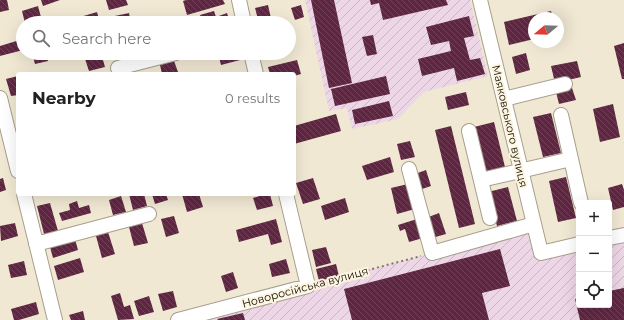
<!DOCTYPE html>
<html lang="en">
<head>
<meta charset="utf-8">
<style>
	:root { --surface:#fff; --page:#f6f6f6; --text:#222; --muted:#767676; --line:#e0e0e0 }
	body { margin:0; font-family:Montserrat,sans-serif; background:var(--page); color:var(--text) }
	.controls { position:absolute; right:12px; bottom:12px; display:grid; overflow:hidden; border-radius:4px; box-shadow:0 4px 16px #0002 }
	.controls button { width:36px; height:36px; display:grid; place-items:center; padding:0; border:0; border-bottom:1px solid var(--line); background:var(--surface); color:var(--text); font:20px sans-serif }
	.compass { position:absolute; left:528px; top:12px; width:36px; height:36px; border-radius:50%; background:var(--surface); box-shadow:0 4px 16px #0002; rotate:251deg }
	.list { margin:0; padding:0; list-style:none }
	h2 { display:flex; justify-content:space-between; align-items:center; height:52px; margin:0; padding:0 16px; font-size:17px }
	h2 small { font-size:13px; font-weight:400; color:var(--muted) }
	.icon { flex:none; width:22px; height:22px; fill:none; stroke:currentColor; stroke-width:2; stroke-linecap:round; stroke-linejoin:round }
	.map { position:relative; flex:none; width:624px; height:320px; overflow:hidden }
	.search { position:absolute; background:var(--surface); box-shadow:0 4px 16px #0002; left:16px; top:16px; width:280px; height:44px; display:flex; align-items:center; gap:10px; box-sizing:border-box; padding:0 14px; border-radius:22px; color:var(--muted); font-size:15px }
	.panel { position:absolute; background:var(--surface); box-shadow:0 4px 16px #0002; left:16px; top:72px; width:280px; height:124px; border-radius:4px }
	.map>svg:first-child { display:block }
</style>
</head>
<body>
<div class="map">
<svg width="624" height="320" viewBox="0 0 624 320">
	<defs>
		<pattern id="industrial-furrows" width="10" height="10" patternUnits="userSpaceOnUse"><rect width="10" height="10" fill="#edd7e6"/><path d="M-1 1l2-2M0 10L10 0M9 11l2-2" fill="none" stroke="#cab7c4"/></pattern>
		<pattern id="building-back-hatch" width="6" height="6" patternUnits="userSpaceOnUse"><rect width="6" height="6" fill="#5f2642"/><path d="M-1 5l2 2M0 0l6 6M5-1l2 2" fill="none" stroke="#714359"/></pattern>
	</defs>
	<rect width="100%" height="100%" fill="#f0e8d3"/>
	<path fill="url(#industrial-furrows)" d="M305,0H470L488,76L424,92L398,119L352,129L347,108L329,111Z
		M534,224L540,253L579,245V305H609V238L624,235V320H181L432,253Z"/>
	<path fill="url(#building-back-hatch)" d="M0,0H7L9,10L0,12Z
		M41,0H60L43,6Z
		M106,0H126L128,5L109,10Z
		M186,0H223L225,4L187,15L183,1Z
		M311,0H334L352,83L329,88Z
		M370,0H446L448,5L383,20L379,3L371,5Z
		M268,5L272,23H259L255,8Z
		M301,5L304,17L295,20L291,8Z
		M38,6L42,21L37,23H25L22,11Z
		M214,11L216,17L227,13L230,23H203L200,15Z
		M551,11L553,18H534V39L509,45L504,22Z
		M97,12L100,23H70V20Z
		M129,13L131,23H111L110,17Z
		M469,16L474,36L464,38L470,60L480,58L485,74L457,81L454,68L422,76L418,59L451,51L449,41L431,45L426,27Z
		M373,35L377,54L367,56L362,37Z
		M23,39V50L0,56V46Z
		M624,43V79H622L614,46Z
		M32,53H46L48,61L35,64Z
		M95,53H101L105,67L89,71L84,56Z
		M117,53H131L132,56L119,60Z
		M218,53H238L240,60L221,65Z
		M526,53L530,70L516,74L512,57Z
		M297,60L301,74L294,76V74H270L268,67Z
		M174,61L178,72L172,74H162L160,65Z
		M577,61L581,77L555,83L551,66Z
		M18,76V95L11,96L6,79Z
		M386,76L390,94L335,106L331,89Z
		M572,88L576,100L559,104L556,92Z
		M466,92L469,105L448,110L445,97Z
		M389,101L393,116L355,124L352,110Z
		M613,104L620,137L600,142L593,109Z
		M551,113L561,153L543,157L533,117Z
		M336,114L341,131L294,144V126Z
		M494,122L505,167L484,172L474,127Z
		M451,126L475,224L459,228L435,130Z
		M410,141L415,157L401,160L397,144Z
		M390,157L394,172L367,180L362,166Z
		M426,170L431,186L419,190L415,174Z
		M566,177L576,218L558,222L549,181Z
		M3,178L6,190L0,192V179Z
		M313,178L320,199L303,204L296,183Z
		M408,184L415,209L397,214L391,188Z
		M622,184L624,190V207L613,210L608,188Z
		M508,187L517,221L497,226L488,192Z
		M129,194H144L147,206L133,210Z
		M152,194H166L168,200L155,204Z
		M182,194H199L203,207L187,212Z
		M266,194H270L273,206L257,210L253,198Z
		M121,196L126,212L113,215L109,200Z
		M345,198L349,212L325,220L321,206Z
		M77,201L79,208L89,205L91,213L62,221L59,213L70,210L69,204Z
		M50,203L58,231L44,234L37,206Z
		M439,213L446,234L432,238L426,218Z
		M174,216L179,233L166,237L161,219Z
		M276,219L282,242L271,245L268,234L239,242L236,230Z
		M417,219L423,238L409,242L405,229L400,231L398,225Z
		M15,223L18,236L1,241L0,226Z
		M142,223L148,243L134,246L129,227Z
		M108,232L115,254L102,258L96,236Z
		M75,239L78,250L53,258L50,247Z
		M326,247L331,263L316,267L312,250Z
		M500,249L510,286L482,293L489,320H352L344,289Z
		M80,258L84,272L58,280L54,266Z
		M286,259L290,273L272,277L269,264Z
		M24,261L27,275L11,278L8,265Z
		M336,264L339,276L319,281L316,269Z
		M233,272L238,288L226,292L221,276Z
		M624,288V320H580L575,299L579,298V305H609V291Z
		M173,291L177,307L163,311L158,294Z
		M120,293L124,307L130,305L134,319L118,320L111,296Z
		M149,296L154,312L139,316L134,301Z
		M36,302L39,314L19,320H14L11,309Z
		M83,311L85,320H71L69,315Z
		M243,313L245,320H218L217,319Z"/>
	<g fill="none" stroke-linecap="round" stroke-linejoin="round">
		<defs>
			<path id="minor" d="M239,0L244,23
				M480,0L541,253L579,244
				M251,53L256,74
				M118,68L176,53
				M0,98L18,171
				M504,99L565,84
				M561,115L581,203
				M469,131L490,218
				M409,169L432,253L534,224
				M481,180L571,159
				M24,194L55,320
				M609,238L624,235
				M36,244L149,214
				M178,320L308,286L286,194"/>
		</defs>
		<use href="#minor" stroke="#a79f8c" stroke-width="16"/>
		<path stroke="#7e796b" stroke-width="2" stroke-dasharray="2 3" stroke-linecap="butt" d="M319,283L421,256"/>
		<use href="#minor" stroke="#fff" stroke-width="14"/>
	</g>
	<g text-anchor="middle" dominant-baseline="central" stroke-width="4" stroke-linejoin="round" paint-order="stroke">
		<g font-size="11" fill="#120f08" stroke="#fef5e0">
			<text transform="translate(510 126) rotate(77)">Маяковського вулиця</text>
			<text transform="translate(305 287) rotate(-15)">Новоросійська вулиця</text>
		</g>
	</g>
</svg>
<div class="controls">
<button>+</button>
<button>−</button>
<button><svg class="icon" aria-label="locate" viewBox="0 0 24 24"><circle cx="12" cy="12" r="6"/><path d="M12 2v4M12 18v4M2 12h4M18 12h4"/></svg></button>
</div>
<svg class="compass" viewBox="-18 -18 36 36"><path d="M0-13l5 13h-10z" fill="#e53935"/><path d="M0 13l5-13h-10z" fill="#767676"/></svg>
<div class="search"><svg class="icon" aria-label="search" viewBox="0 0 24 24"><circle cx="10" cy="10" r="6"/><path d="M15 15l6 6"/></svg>Search here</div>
<section class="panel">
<h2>Nearby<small>0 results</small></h2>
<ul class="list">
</ul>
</section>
</div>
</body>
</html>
